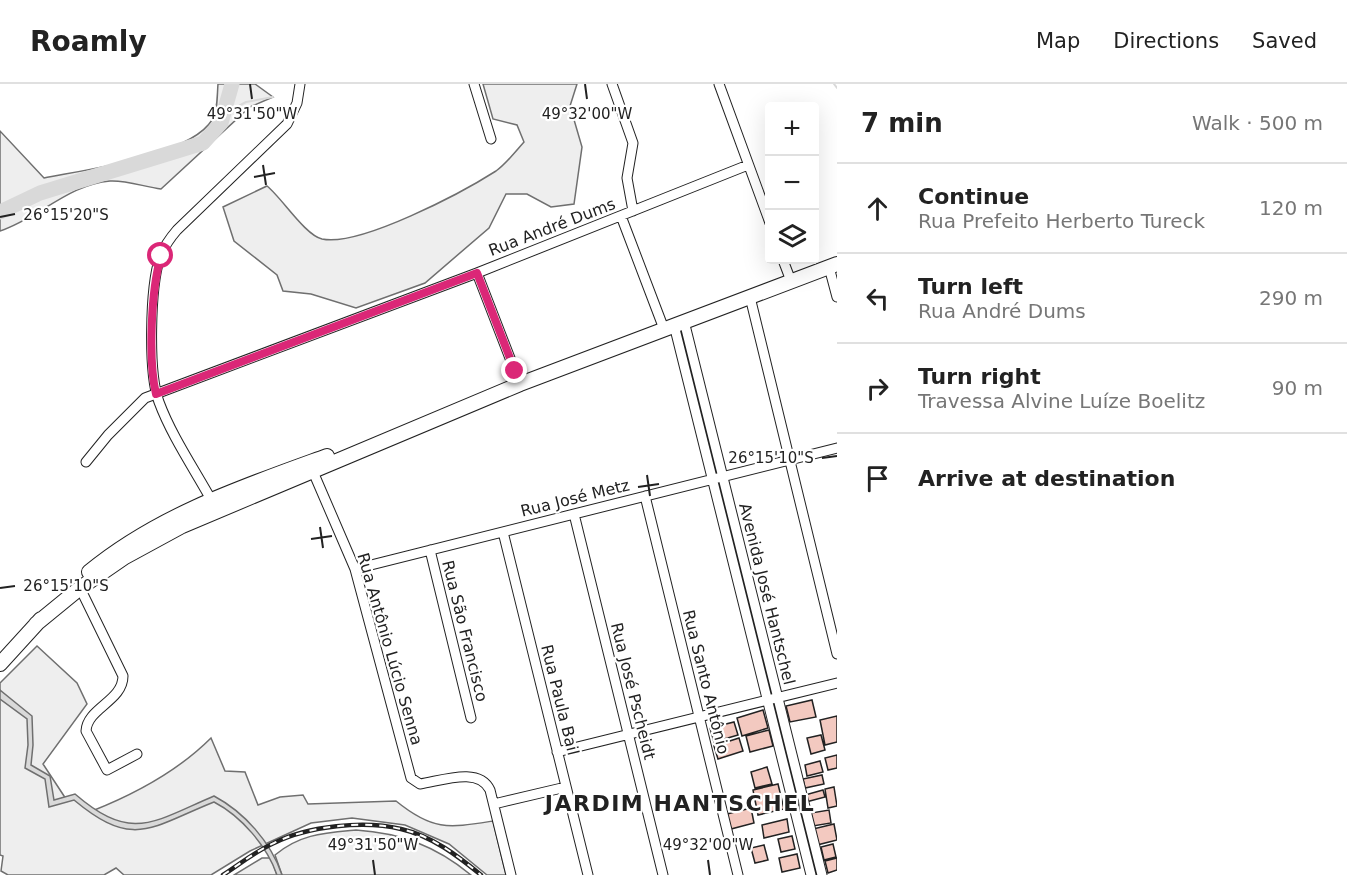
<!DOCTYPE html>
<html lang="en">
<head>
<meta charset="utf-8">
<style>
	:root { --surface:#fff; --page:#f6f6f6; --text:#222; --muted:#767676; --line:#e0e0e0 }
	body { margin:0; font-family:"DejaVu Sans",sans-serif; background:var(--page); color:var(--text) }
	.controls { position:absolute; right:18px; top:18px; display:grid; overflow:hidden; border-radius:6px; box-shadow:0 6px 24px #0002 }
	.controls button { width:54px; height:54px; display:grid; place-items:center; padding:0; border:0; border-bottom:2px solid var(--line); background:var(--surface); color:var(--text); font:30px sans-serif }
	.stop { position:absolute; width:18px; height:18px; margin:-14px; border:4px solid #db2777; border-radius:50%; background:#fff }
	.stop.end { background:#db2777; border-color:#fff; box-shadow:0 2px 6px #0008 }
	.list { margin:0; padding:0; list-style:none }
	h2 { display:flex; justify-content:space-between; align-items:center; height:78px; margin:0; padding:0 24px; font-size:26px }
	h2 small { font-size:20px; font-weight:400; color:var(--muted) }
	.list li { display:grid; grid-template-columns:39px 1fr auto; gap:18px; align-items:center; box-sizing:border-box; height:90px; padding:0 24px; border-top:2px solid var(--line) }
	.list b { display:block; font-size:22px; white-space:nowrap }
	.list p { margin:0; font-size:20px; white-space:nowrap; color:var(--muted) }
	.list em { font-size:20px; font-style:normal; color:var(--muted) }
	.icon { flex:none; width:33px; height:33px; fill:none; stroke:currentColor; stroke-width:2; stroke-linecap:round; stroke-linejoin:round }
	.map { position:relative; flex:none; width:837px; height:791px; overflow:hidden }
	header { display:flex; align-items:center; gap:36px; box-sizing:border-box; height:84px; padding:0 30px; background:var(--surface); border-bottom:2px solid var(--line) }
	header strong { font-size:28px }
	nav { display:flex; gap:33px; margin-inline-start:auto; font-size:21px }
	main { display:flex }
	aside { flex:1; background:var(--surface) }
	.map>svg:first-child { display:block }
</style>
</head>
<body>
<header>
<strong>Roamly</strong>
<nav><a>Map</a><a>Directions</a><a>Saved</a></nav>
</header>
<main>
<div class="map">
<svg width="837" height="791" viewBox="0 0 837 791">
	<rect width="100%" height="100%" fill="#fff"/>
	<path fill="#eee" stroke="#6f6f6f" stroke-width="1.5" d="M218,0H255L273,13L250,23L161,105C145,103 126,96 110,97C69,100 38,135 0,147V47L44,94C84,86 190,72 212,36C218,27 217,11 218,0Z
		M483,0H577L570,22L582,63L574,120L551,123L527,110H506L489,144L425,199L356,224L311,210L283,207L277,191L234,157L223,123L267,102C282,114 305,151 322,155C360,163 463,108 496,87C506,80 516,67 524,58L517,41L493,35Z
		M37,562L77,599L87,620L43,680L66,715L75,712L92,727C135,710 178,687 211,654L225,687L245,688L258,721L280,713L303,711L308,720L396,717C433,747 448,744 493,737L506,791H487L449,760L405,741L352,734L311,739L250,767L211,791H124L116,784L104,791H8L1,787L3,772L0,771V599Z
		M356,746C401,749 436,762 471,791H282L275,771C300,750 324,749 356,746Z
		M262,774H271L277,791H234Z"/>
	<path fill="#d9d9d9" stroke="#6f6f6f" stroke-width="1.5" d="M0,606L32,632L33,661L31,681L50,692L54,716L75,710C132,759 153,738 214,712C244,728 271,758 282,791H277C267,762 241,732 214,718C151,743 134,766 74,716L49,723L45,695L25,684L28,661L27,635L0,615Z"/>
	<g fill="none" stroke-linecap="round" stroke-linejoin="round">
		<path stroke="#d9d9d9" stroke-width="2" d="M834,0L837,4
			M224,30L246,18L273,13"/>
		<path stroke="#d9d9d9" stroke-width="15" d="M0,128L40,109L203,59L221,39L232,0"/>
	</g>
	<path fill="#f3c9c0" stroke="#222" stroke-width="1.5" d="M812,616L816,633L790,638L786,622Z
		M763,626L768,644L742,652L737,634Z
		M837,632V658L825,661L820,636Z
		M734,638L738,651L714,658L710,644Z
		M769,646L773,662L750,668L746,652Z
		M821,651L825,666L811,670L807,654Z
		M739,654L743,667L718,675L714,662Z
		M837,671V684L828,686L825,674Z
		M820,677L823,688L807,692L805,681Z
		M767,683L772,700L755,704L751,688Z
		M822,691L824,700L805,704L803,695Z
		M778,700L784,725L758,731L753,706Z
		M834,703L837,722L828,724L825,705Z
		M823,706L825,713L806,718L805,711Z
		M751,724L754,739L731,745L727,730Z
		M829,726L831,739L813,742L811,729Z
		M787,735L789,748L764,754L762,741Z
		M834,740L837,756L817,761L813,745Z
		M792,752L795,765L781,768L778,755Z
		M833,760L836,773L824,776L821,763Z
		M764,761L768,776L755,779L751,764Z
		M797,770L800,784L782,788L779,774Z
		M837,774V786L828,789L825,777Z"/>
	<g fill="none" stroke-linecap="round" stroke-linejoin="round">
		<defs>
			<path id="minor" d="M474,0L491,55
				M612,0L633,59L627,94L633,127
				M719,0L770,139
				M621,132L664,245
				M783,176L791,197
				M829,183L837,213
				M477,189L520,300
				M750,213L837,570
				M684,237L822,791
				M674,241L811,791
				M86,378L108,351L145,314L477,189L748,81
				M311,383L355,485L411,694L420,700C441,697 479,682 490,706L511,791
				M645,412L738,791
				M213,419C195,386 172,353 159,318C148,289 150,203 160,173C164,163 170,154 177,146L287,40L297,19L300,0
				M574,430L663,791
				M503,448L588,791
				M430,466L471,634
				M355,485L837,364
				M80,504L123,592C123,617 87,624 86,647L107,686L137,670
				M557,668L837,599
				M494,720L566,703"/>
			<path id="highway" d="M89,488C158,431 244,402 327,372
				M36,540L80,504L125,473L182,442L520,300L837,180
				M0,580L41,535"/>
		</defs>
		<use href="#minor" stroke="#222" stroke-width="11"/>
		<use href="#highway" stroke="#222" stroke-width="16"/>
		<use href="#minor" stroke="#fff" stroke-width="9"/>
		<use href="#highway" stroke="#fff" stroke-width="14"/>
		<defs>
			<path id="rail" d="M223,791C240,780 256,767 274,759C308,742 364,736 401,745C432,752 458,772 481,791"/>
		</defs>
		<use href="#rail" stroke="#222" stroke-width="4.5"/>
		<use href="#rail" stroke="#fff" stroke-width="2" stroke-dasharray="7" stroke-linecap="butt"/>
	</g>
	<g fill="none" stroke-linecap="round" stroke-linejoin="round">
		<path stroke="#db2777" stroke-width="8" d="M161,172C151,206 148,276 156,310L477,189L515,287"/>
	</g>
	<path fill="none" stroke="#222" stroke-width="2" d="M250,0L252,15M585,0L587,15M263,81L266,101M254,93L275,89M0,133L15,130M822,374L837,372M647,391L650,412M638,403L659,400M320,443L323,464M311,455L332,452M0,504L15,502M373,776L375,791M708,776L710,791"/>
	<g text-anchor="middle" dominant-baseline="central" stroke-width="4.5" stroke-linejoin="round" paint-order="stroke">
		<g font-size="16" fill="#222" stroke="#fff">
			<text transform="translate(552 143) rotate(-21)">Rua André Dums</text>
			<text transform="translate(575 414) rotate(-14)">Rua José Metz</text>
			<text transform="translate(767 510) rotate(76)">Avenida José Hantschel</text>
			<text transform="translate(465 547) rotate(76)">Rua São Francisco</text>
			<text transform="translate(390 565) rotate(74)">Rua Antônio Lúcio Senna</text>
			<text transform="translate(706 598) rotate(76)">Rua Santo Antônio</text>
			<text transform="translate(633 607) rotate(76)">Rua José Pscheidt</text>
			<text transform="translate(560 616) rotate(76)">Rua Paula Bail</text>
		</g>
		<g font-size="22" font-weight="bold" letter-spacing="1.5" fill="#222" stroke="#fff">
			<text x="680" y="719">JARDIM HANTSCHEL</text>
		</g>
	</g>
	<g font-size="15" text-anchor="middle" fill="#222" stroke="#fff" stroke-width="4.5" stroke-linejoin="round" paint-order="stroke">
		<text x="252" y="35">49°31'50"W</text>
		<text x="587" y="35">49°32'00"W</text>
		<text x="66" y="136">26°15'20"S</text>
		<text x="771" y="379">26°15'10"S</text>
		<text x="66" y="507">26°15'10"S</text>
		<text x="373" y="766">49°31'50"W</text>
		<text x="708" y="766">49°32'00"W</text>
	</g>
</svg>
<div class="controls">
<button>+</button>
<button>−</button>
<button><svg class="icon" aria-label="layers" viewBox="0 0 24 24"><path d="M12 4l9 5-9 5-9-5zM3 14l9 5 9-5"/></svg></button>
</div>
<div class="stop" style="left:161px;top:172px"></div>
<div class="stop end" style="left:515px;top:287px"></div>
</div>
<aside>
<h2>7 min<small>Walk · 500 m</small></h2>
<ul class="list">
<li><svg class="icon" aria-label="ahead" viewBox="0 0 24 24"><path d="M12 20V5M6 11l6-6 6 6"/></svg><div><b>Continue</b><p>Rua Prefeito Herberto Tureck</p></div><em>120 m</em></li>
<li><svg class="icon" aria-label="left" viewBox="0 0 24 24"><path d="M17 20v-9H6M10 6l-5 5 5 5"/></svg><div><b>Turn left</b><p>Rua André Dums</p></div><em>290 m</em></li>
<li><svg class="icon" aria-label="right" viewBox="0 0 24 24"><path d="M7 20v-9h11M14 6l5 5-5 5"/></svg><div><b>Turn right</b><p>Travessa Alvine Luíze Boelitz</p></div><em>90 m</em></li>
<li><svg class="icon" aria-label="arrive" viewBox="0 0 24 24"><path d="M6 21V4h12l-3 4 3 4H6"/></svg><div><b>Arrive at destination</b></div></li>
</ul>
</aside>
</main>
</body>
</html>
